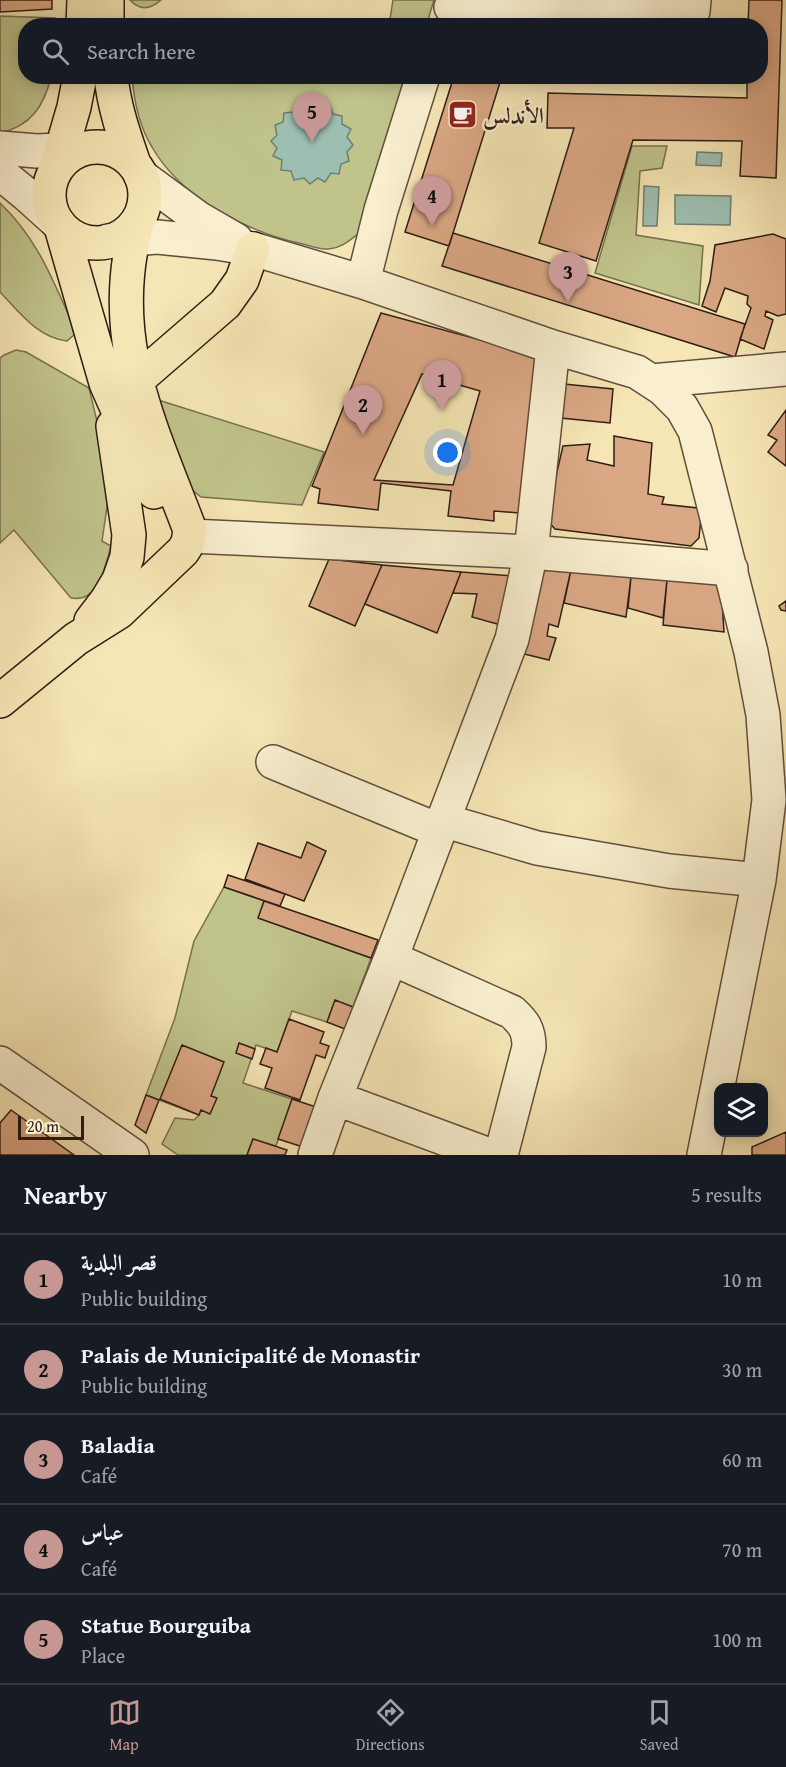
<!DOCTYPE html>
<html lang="en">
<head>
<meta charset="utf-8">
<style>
	:root { --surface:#171b24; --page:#242831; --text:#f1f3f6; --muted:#9ea1a6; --line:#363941; --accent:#c59692 }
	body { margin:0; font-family:"Gentium Book Plus",Amiri,serif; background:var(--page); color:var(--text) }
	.controls { position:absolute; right:18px; bottom:18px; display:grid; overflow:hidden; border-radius:12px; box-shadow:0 3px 15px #0003 }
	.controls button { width:54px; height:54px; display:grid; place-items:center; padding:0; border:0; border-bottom:2px solid var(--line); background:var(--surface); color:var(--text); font:30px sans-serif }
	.scale { position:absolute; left:18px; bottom:15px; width:66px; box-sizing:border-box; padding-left:6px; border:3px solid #2f1d15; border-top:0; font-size:16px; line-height:21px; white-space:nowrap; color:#2f1d15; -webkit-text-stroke:4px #f9efcf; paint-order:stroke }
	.you { position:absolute; left:448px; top:453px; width:21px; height:21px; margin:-15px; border:4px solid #fff; border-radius:50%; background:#1a73e8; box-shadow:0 0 0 9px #1a73e833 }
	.badge { display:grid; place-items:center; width:39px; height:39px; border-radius:50%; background:var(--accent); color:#111; font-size:20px; font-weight:700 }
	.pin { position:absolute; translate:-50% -50px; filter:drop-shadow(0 2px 3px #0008) }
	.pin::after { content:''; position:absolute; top:32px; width:21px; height:18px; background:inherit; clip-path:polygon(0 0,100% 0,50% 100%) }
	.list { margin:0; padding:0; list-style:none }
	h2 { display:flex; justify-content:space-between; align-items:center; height:78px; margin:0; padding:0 24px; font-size:26px }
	h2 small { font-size:20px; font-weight:400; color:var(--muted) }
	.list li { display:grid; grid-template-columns:39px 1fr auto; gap:18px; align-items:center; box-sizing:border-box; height:90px; padding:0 24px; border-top:2px solid var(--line) }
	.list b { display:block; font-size:22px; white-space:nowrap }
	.list p { margin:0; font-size:20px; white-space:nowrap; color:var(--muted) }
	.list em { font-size:20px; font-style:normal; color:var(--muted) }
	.icon { flex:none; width:33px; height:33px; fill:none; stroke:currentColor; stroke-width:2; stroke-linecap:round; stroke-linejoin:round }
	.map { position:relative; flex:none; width:786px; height:1155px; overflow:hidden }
	.search { position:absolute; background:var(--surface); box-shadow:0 3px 15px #0003; left:18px; right:18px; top:18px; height:66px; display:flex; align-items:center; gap:15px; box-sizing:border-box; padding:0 21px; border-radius:24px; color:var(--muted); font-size:22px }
	.sheet { height:528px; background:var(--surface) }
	nav { display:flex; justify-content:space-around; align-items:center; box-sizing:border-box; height:84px; border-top:2px solid var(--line); background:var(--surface); font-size:16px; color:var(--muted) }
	nav a { display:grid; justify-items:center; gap:3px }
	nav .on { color:var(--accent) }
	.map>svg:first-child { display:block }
</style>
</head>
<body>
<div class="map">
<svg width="786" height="1155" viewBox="0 0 786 1155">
	<rect width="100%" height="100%" fill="#f6e6b5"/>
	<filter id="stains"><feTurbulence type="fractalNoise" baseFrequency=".00333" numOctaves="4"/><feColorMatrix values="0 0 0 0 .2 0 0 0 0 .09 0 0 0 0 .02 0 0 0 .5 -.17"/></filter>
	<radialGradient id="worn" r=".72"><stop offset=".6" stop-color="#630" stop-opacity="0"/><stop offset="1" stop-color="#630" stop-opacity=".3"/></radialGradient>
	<path fill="#c0c48b" stroke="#787050" stroke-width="1.5" d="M130,0H161C151,9 140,11 130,0Z
		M393,0H434L427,23L390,19Z
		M0,16L55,18L54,25L26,26V76L51,77C44,106 31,126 0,133Z
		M409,76L410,82L358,234C349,241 341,248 329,249C321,250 311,246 303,244C247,232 181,198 152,147C139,126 134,101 132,77Z
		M632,146H667L662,168L640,171L636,235L703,246L699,305L595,273Z
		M0,203C38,239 53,281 74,327V335L67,341C38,338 19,312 0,292Z
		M16,350L26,352L89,388L111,480L102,541L111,546C105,566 99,603 71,598L14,530L0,543V358L4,355Z
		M155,399L324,452L302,505L201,497L191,489Z
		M224,887L264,901L259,918L371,958L353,1007L335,1001L327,1022L292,1011L277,1052L256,1045L243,1083L292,1099L276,1146L253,1139L247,1155H178L162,1144L175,1118L194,1120L199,1115L146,1095L175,1018L194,941Z"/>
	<path fill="#9dbfb1" stroke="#717e73" stroke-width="1.5" d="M314,102L320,108L330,106L333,114L342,116V124L351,129L347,137L353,145L347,152L349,161L341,164L339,174L331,173L325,182L318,178L310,184L304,178L294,180L291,171L281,170L282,160L273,156L277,148L271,141L277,135L275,125L283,122L284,113L294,112L297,105L306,107Z
		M697,152L722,153L721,166L696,165Z
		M644,186L659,187L657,226H643Z
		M675,195L731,196L730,225L675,224Z"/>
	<path fill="#dba885" stroke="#2f1d15" stroke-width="1.5" fill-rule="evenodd" d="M0,0H52V9L0,12Z
		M749,0H782L776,178L740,176L742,141L633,140L596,261L539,243L574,128H547L548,93L747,98V76H760V26H748Z
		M454,76H502L449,246L405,232Z
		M453,233L745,324L735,357L442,266Z
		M773,234L786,239V314L778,316L766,311L765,316L773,320L764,349L740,339L751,308L747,304L748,296L725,288L716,312L702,306L710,281L715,245Z
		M381,313L536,355L519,513L494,511V521L448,516L451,491L381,483L378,510L318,503L320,489L312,486ZM422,374L480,391L453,485L374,480Z
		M564,384L613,389L610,423L561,418Z
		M786,410V466L768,452L777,440L768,435Z
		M614,436L652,443L648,494L664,497L662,504L698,508L701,517L699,538L691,546L555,529L546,519L563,446L590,444L587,460L614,466Z
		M329,559L382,565L355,626L309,606Z
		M382,565L461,572L437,633L365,604Z
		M545,568L571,570L558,627L549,624L547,636L556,638L549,660L520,653Z
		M571,570L631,577L626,617L564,603Z
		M461,572L515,576L501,625L472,617L477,594L453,593Z
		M631,577L667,580L663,618L628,608Z
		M667,580L721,585L724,632L663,625Z
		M786,601V611L781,610L779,606Z
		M307,842L326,851L304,901L245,879L258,843L301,858Z
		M228,875L285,894L280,906L224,887Z
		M264,901L378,940L371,958L258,918Z
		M335,1000L353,1007L345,1029L327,1022Z
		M289,1019L324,1032L320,1043L329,1046L325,1058L316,1055L300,1100L265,1088L272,1068L260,1064L266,1048L277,1052Z
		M239,1043L255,1049L252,1059L236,1053Z
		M182,1045L224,1062L211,1096L217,1098L210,1114L201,1110L199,1115L160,1099Z
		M146,1095L159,1100L146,1133L135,1125Z
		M292,1099L316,1107L303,1147L278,1139Z
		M11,1110L74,1155H0V1123Z
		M786,1132V1155H752V1147Z
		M253,1139L287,1150L285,1155H247Z"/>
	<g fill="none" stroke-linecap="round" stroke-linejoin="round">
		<defs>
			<path id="minor" d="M451,7L693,11L694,0
				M0,148L37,151L80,149
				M0,173L27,195L58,223
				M141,176L198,218L236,240
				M108,241L157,237L217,243L253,249L363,282L553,347L637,372L663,389L682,408L695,431L751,652L763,715L769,800L759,880L704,1155
				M363,282L381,210L423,76
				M651,381L786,369
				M190,536L531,552L731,569
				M273,762L438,830
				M442,820L537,848L669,871L759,880
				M391,958L512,1012C524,1023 529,1030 529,1047L501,1155
				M0,1063L132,1155
				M335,1098L489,1155
				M315,1155L335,1098L391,958L512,639L531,552L553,347"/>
			<path id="major" d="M107,0V26
				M83,26L84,0
				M111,76C114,107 124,135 134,164
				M49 195a48 48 0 1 1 96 0a48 48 0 1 1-96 0Z
				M56,169L74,107L80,76
				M61,227L106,383L154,492
				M136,381L225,304L242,280L253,249
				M91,621L107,600L119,580L127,557L129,535L113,426
				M0,701L76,639L119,612L183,551L188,543L190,530C150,424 104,336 138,220"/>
		</defs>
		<use href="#minor" stroke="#614f3d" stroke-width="36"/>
		<use href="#major" stroke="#2f1d15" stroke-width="36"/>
		<use href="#minor" stroke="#f9efcf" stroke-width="33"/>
		<use href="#major" stroke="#f6e6b5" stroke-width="33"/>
	</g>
	<defs>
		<symbol id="cafe-square" viewBox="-11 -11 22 22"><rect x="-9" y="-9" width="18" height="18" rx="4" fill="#8f2418" stroke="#f9efcf"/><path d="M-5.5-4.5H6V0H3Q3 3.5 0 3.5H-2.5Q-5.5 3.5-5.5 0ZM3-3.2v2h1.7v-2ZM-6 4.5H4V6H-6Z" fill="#fff"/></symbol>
	</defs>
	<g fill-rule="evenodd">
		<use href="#cafe-square" x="446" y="98" width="33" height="33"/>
	</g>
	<g text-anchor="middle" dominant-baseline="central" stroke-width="4.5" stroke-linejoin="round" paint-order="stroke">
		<g font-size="22" font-weight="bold" fill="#2f1d15" stroke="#f9efcf" text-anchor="start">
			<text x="483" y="115">الأندلس</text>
		</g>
	</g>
	<rect width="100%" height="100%" filter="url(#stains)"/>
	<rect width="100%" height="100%" fill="url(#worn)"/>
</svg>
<div class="controls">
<button><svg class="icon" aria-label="layers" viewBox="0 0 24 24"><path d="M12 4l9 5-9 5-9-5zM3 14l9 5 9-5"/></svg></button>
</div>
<div class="scale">20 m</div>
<div class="you"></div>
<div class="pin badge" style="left:442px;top:410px">1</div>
<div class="pin badge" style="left:363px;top:435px">2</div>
<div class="pin badge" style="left:568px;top:302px">3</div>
<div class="pin badge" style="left:432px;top:226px">4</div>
<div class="pin badge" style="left:312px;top:142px">5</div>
<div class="search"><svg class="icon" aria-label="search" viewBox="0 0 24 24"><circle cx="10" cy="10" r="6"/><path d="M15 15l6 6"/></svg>Search here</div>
</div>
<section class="sheet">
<h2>Nearby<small>5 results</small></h2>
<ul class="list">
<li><span class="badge">1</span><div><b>قصر البلدية</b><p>Public building</p></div><em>10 m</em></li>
<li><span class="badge">2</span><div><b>Palais de Municipalité de Monastir</b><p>Public building</p></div><em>30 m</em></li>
<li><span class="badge">3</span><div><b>Baladia</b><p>Café</p></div><em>60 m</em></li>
<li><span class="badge">4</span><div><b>عباس</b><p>Café</p></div><em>70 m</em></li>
<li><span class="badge">5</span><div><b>Statue Bourguiba</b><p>Place</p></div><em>100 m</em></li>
</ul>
</section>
<nav>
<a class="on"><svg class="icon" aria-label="map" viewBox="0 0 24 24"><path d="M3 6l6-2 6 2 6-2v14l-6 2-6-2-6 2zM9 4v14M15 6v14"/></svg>Map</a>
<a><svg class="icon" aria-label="directions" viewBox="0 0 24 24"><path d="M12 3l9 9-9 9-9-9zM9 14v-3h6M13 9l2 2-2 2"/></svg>Directions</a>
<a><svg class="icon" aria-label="saved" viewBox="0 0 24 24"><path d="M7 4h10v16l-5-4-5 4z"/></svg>Saved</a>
</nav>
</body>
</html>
